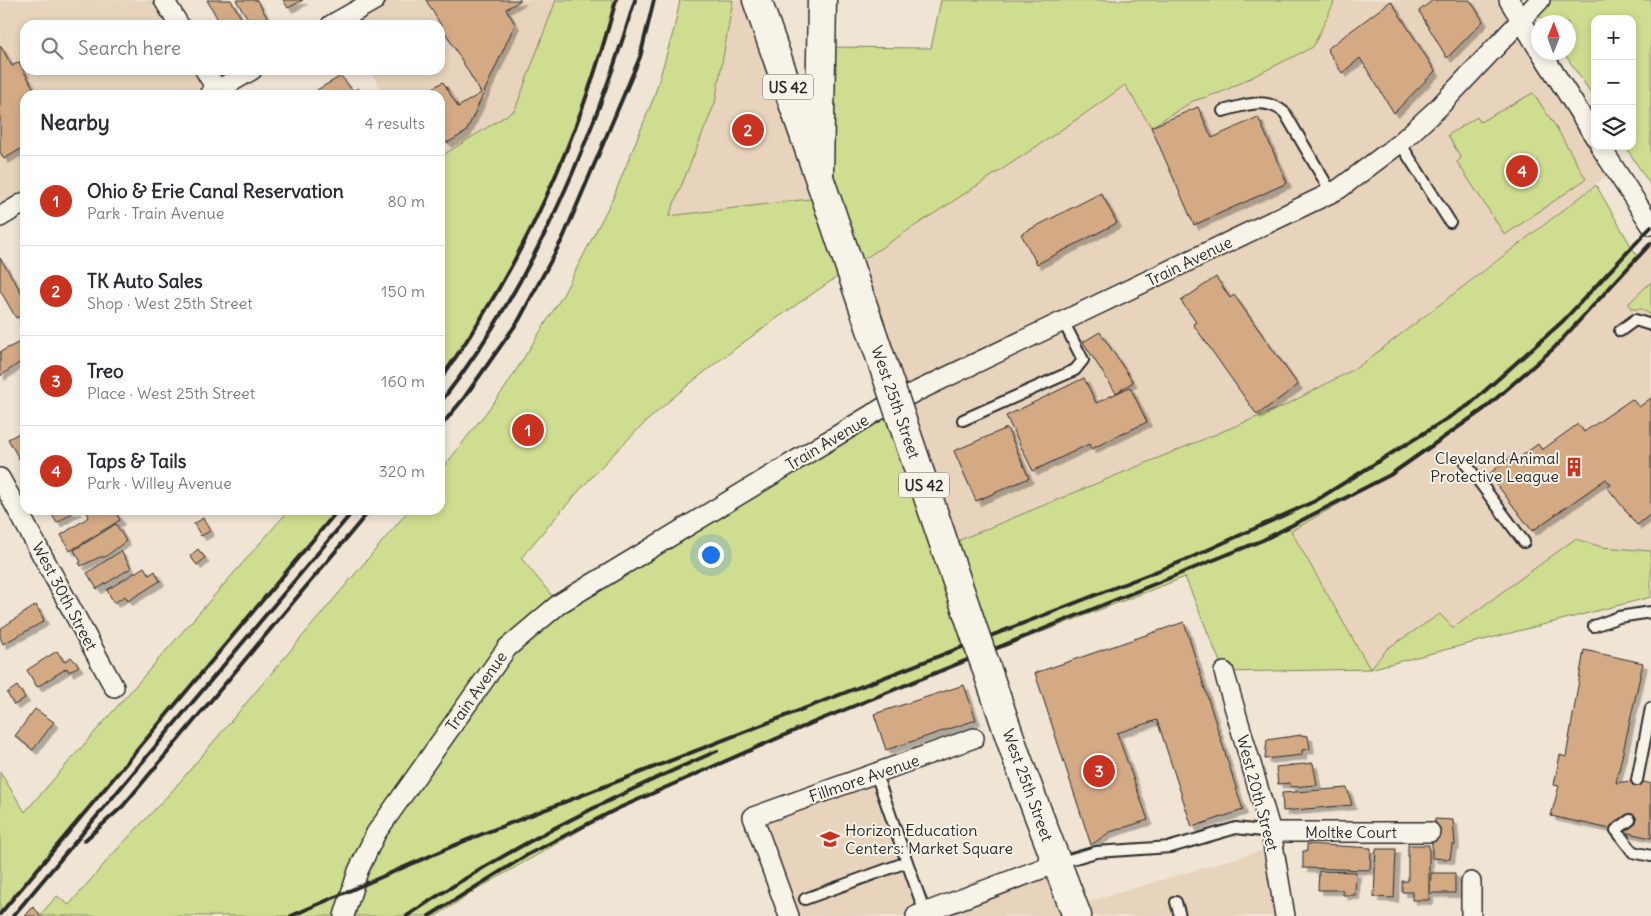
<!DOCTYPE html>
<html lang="en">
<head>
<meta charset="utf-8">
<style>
	:root { --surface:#fff; --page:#f7f7f7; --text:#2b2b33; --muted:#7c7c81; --line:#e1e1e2; --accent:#c8321e }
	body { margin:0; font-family:Delius,sans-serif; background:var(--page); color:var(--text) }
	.controls { position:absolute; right:15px; top:15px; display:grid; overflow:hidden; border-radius:10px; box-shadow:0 2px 8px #0003 }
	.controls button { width:45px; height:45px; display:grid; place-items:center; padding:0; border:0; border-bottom:1px solid var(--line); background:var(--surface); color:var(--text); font:25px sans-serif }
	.compass { position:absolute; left:1531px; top:15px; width:45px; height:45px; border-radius:50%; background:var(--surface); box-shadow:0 2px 8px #0003; rotate:1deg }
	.you { position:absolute; left:710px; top:554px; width:18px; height:18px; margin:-12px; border:4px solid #fff; border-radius:50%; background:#1a73e8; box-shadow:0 0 0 8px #1a73e833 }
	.badge { display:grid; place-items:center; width:32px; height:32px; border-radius:50%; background:var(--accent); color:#fff; font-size:16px; font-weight:700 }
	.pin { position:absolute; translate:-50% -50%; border:2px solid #fff; box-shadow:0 1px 5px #0006 }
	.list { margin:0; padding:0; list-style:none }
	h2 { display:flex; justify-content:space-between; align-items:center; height:65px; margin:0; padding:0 20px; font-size:21px }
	h2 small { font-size:16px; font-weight:400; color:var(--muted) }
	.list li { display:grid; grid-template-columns:32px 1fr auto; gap:15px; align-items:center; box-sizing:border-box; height:90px; padding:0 20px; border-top:1px solid var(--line) }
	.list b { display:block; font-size:19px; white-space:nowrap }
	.list p { margin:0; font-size:16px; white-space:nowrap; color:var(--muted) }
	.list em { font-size:16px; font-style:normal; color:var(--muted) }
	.icon { flex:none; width:28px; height:28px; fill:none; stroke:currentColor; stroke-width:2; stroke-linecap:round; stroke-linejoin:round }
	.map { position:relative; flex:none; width:1651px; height:916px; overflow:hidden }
	.search { position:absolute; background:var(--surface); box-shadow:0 2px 8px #0003; left:20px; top:20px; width:425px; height:55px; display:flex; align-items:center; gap:12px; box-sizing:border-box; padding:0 18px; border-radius:15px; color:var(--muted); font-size:19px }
	.panel { position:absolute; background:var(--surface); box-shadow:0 2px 8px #0003; left:20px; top:90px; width:425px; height:425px; border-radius:15px }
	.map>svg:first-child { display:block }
</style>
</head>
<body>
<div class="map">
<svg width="1651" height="916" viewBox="0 0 1651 916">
	<defs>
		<filter id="shadow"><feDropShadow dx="4.5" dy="4.5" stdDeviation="0" flood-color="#0004"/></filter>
	</defs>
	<rect width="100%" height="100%" fill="#f0e4d4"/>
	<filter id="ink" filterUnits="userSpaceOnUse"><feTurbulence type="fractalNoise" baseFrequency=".02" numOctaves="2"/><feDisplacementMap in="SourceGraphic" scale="10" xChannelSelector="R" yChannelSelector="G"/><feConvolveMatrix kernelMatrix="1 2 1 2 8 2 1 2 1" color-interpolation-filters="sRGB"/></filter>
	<g filter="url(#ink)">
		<path fill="#e8d3bc" d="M0,0H164L179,25H25V70H205L209,95H25V202L0,217Z
			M373,0H556L515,110L440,157V95H384L370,70H440V25H345Z
			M733,0H757L826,197L668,216L715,103Z
			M1335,0H1540L1520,19L1615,169L1358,367L1284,406L945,546L851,269L1125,85L1193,101L1222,92L1313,47Z
			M1651,238V551L1602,547L1574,539L1453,628L1440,614L1388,648L1370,669L1291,531L1390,475L1484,409L1554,348L1638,258Z
			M876,774L925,913L1057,863L1074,906L1274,847L1285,916H789L753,817Z"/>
		<path fill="#cfdd90" stroke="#7d845e" d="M556,0H616C579,139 524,262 440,380V157L515,110Z
			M680,0H733L715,103L669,216L826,197L821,47L931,48L941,0H1335L1313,47L1222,92L1193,101L1151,127L1125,85C984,188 830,272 693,381C628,433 574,495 521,558L559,604L884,407L945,546L1284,406L1358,367L1596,185L1638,258C1589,311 1541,365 1484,410C1423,456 1357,494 1291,531L1370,669L1388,648L1440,614L1453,628L1575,539L1602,547L1651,551V597L1370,669L1224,672L1185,577L899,687L739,754L617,809L481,887L436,916H39L57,896L69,905L111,856L172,791L409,510H440V472L505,388L563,295L613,198L654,97L674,29Z
			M1540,0H1651V186L1625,146H1632V19H1595V99L1564,53L1568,52V22H1544L1533,7Z
			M1533,93L1556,127L1586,179L1505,235L1457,162L1461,158L1448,135L1477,117L1480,122Z
			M1651,282V315L1642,309H1631L1629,303Z
			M289,510H338L0,914V772L25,812Z"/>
		<path fill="#d4aa85" stroke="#2b2b2b" filter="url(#shadow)" d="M207,0H231L245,25H221Z
			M236,0H257L269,21L263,25H252Z
			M283,0H303L288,8Z
			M426,0H521L506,9L515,24L466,132L447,143L440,131V95H421L443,82L458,107L481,93Z
			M1433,0H1470L1483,21L1447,58L1419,11Z
			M1391,1L1435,71L1394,113L1360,58L1342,73L1327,49Z
			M0,45L12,66L19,62L37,95H25V150L24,147L4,159L0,152Z
			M341,76L353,91L358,88L362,95H320L317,90Z
			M1198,107L1212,138L1258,117L1287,183L1194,225L1151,127Z
			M1101,193L1117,223L1037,264L1021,234Z
			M0,258L25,298V313L16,318L0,290Z
			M1216,277L1230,298L1234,295L1298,385L1257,415L1193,324L1196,322L1181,301Z
			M1100,332L1133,382L1116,393L1083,342Z
			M22,341L25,346V359L0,376V352Z
			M1084,378L1096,403L1130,387L1147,422L1091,449L1089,444L1033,471L1006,416Z
			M1651,398V514L1637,525L1607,487L1611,485L1606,479L1532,531L1489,474L1512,456L1516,460L1538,444L1542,450L1578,424L1584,432L1632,399L1639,407Z
			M1007,428L1029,478L976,501L954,451Z
			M25,430V463L22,464L8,439Z
			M49,510H77L57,523Z
			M92,510H114L120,520L70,551L61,535L86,519L89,516L87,513Z
			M203,518L210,531L201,536L194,524Z
			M116,524L126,541L105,557H100L81,566L79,563L81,562L74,550Z
			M198,549L205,558L197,565L190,556Z
			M121,551L131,568L97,589L87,573Z
			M144,567L149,575L155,571L160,581L128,601L125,596L114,603L107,590Z
			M36,605L44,620L41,623L3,644L0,637V629Z
			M1184,622L1243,810L1192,827L1157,720L1117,733L1148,820L1110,832L1091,845L1035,673Z
			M1584,650L1643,663L1616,783L1637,780L1651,784V838L1551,816L1559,786L1554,785L1560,755L1566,757Z
			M57,651L64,662L71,657L79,666L69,672L67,668L37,687L27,670Z
			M964,685L976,720L886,750L874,714Z
			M17,686L25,698L14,705L7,693Z
			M35,709L54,722L33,750L15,736Z
			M1301,735L1308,736L1310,749L1302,750V755L1265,759L1267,740Z
			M1313,763L1317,785L1291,787L1290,783L1278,784L1276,767Z
			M1347,788L1352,805L1283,811L1282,793Z
			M1435,819L1453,820L1455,845H1452L1450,859L1432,858V834H1435Z
			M1307,844L1371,848L1370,870L1303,868V851H1307Z
			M1408,845H1429V900H1412V892H1402V881H1408Z
			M1376,849H1396L1394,898L1374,897Z
			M1319,871L1356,872L1355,895H1343V890H1318Z
			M1431,873H1455V893H1430Z
			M33,907L39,913L36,916H25Z"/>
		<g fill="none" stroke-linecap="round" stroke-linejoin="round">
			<defs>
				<path id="lane" d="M1223,111C1245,105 1266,96 1285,113L1331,192
					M1400,143L1450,222
					M1620,331L1635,320L1651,325
					M963,420L1075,370L1083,360L1063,321
					M1466,464L1524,542
					M1594,626L1619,617L1651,612
					M876,774L925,913
					M1637,780L1651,708
					M1630,820L1616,830L1633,852L1651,856
					M1058,863L1096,852L1171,847L1236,828L1271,832
					M805,899L907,862
					M1176,902L1180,916"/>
				<path id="street" d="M164,0L179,25
					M1509,0L1538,48
					M331,25L375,0
					M1541,52L1595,137
					M205,70L220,95
					M209,95L252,70
					M1600,146L1651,225
					M0,217L25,202
					M0,478L114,687
					M1224,672L1271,832L1285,916
					M1271,832H1430
					M344,916L358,871L376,833L507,648L559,604L884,407L1339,189L1400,143L1438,108L1540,0
					M789,916L753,817L974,738
					M916,916L1057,863
					M1471,916V882"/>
				<path id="secondary" d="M819,174L822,0"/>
				<path id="primary" d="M757,0L830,209
					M1018,761L1077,916"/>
			</defs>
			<use href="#lane" stroke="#2b2b2b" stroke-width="14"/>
			<use href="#street" stroke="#2b2b2b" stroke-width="22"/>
			<use href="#secondary" stroke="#2b2b2b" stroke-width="31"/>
			<use href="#primary" stroke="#2b2b2b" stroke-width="31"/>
			<use href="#lane" stroke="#f7f3e8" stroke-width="10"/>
			<use href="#street" stroke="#f7f3e8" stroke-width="19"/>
			<use href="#secondary" stroke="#f7f3e8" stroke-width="28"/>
			<use href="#primary" stroke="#f7f3e8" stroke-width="28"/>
			<path stroke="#2b2b2b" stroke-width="4" d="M440,380C524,262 579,139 616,0
				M440,403C532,286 592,142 635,0
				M440,427L464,398L519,320L563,238L640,57L654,0
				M84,841L123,806L370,510
				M0,914L338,510
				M13,916L354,510
				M291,916L467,840L1188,559L1315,501L1469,405L1563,321L1651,227
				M407,916C504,850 609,798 717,751
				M429,916L527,855L617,809L812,723L1263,540L1390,475L1484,409L1554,348L1651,243"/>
			<defs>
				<path id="primary-bridge" d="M830,209L1018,761"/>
			</defs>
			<use href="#primary-bridge" stroke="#2b2b2b" stroke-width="31" stroke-linecap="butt"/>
			<use href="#primary-bridge" stroke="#f7f3e8" stroke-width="28"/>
		</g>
	</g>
	<defs>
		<symbol id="building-bare" viewBox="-9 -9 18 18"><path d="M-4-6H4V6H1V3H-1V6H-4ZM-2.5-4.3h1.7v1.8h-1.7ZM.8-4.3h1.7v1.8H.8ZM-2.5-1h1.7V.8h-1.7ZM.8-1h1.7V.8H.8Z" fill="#c8321e" stroke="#f7f3e8" stroke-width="2.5" paint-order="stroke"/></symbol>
		<symbol id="school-bare" viewBox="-9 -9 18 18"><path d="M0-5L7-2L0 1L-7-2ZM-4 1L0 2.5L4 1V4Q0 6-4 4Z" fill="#c8321e" stroke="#f7f3e8" stroke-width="2.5" paint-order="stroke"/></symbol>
	</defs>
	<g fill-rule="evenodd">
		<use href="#building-bare" x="1560" y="453" width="28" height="28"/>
		<use href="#school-bare" x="816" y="825" width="28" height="28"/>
	</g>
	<g text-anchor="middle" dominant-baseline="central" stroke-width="4" stroke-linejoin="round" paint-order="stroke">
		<g fill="#f7f3e8" stroke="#686764" stroke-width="1">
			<rect x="763" y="74.5" width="50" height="25" rx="4"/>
			<rect x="899" y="472.5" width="50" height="25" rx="4"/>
		</g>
		<g font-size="15" font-weight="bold" fill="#2b2b2b">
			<text x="788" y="87">US 42</text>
			<text x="924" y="485">US 42</text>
		</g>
		<g font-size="16" fill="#2b2b2b" stroke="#f7f3e8">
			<text transform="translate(1189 261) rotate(-26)">Train Avenue</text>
			<text transform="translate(896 402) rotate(71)">West 25th Street</text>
			<text transform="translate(827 442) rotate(-31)">Train Avenue</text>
			<text transform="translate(65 596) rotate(62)">West 30th Street</text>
			<text transform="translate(476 691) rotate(-55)">Train Avenue</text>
			<text transform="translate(864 778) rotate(-19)">Fillmore Avenue</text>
			<text transform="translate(1028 785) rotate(70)">West 25th Street</text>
			<text transform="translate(1258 793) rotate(75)">West 20th Street</text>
			<text x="1351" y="832">Moltke Court</text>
		</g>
		<g font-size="16" fill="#2b2b2b" stroke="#f7f3e8" text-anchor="end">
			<text x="1559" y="458">Cleveland Animal<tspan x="1559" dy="18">Protective League</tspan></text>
			<text x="845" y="830" text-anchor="start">Horizon Education<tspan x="845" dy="18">Centers: Market Square</tspan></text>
		</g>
	</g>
</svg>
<div class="controls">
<button>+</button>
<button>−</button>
<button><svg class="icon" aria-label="layers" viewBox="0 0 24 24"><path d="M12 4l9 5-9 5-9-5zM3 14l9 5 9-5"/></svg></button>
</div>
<svg class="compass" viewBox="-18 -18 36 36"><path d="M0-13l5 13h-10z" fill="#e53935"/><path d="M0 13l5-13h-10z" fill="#7c7c81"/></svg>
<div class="you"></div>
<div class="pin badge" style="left:528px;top:430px">1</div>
<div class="pin badge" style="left:748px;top:130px">2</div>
<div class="pin badge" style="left:1099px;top:771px">3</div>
<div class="pin badge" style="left:1522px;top:171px">4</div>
<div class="search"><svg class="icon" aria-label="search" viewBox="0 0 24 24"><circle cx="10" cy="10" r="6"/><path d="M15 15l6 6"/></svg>Search here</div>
<section class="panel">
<h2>Nearby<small>4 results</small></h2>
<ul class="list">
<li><span class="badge">1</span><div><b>Ohio &amp; Erie Canal Reservation</b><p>Park · Train Avenue</p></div><em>80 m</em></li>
<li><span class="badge">2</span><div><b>TK Auto Sales</b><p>Shop · West 25th Street</p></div><em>150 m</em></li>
<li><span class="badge">3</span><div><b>Treo</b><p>Place · West 25th Street</p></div><em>160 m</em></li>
<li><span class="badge">4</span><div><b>Taps &amp; Tails</b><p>Park · Willey Avenue</p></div><em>320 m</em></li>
</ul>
</section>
</div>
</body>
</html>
